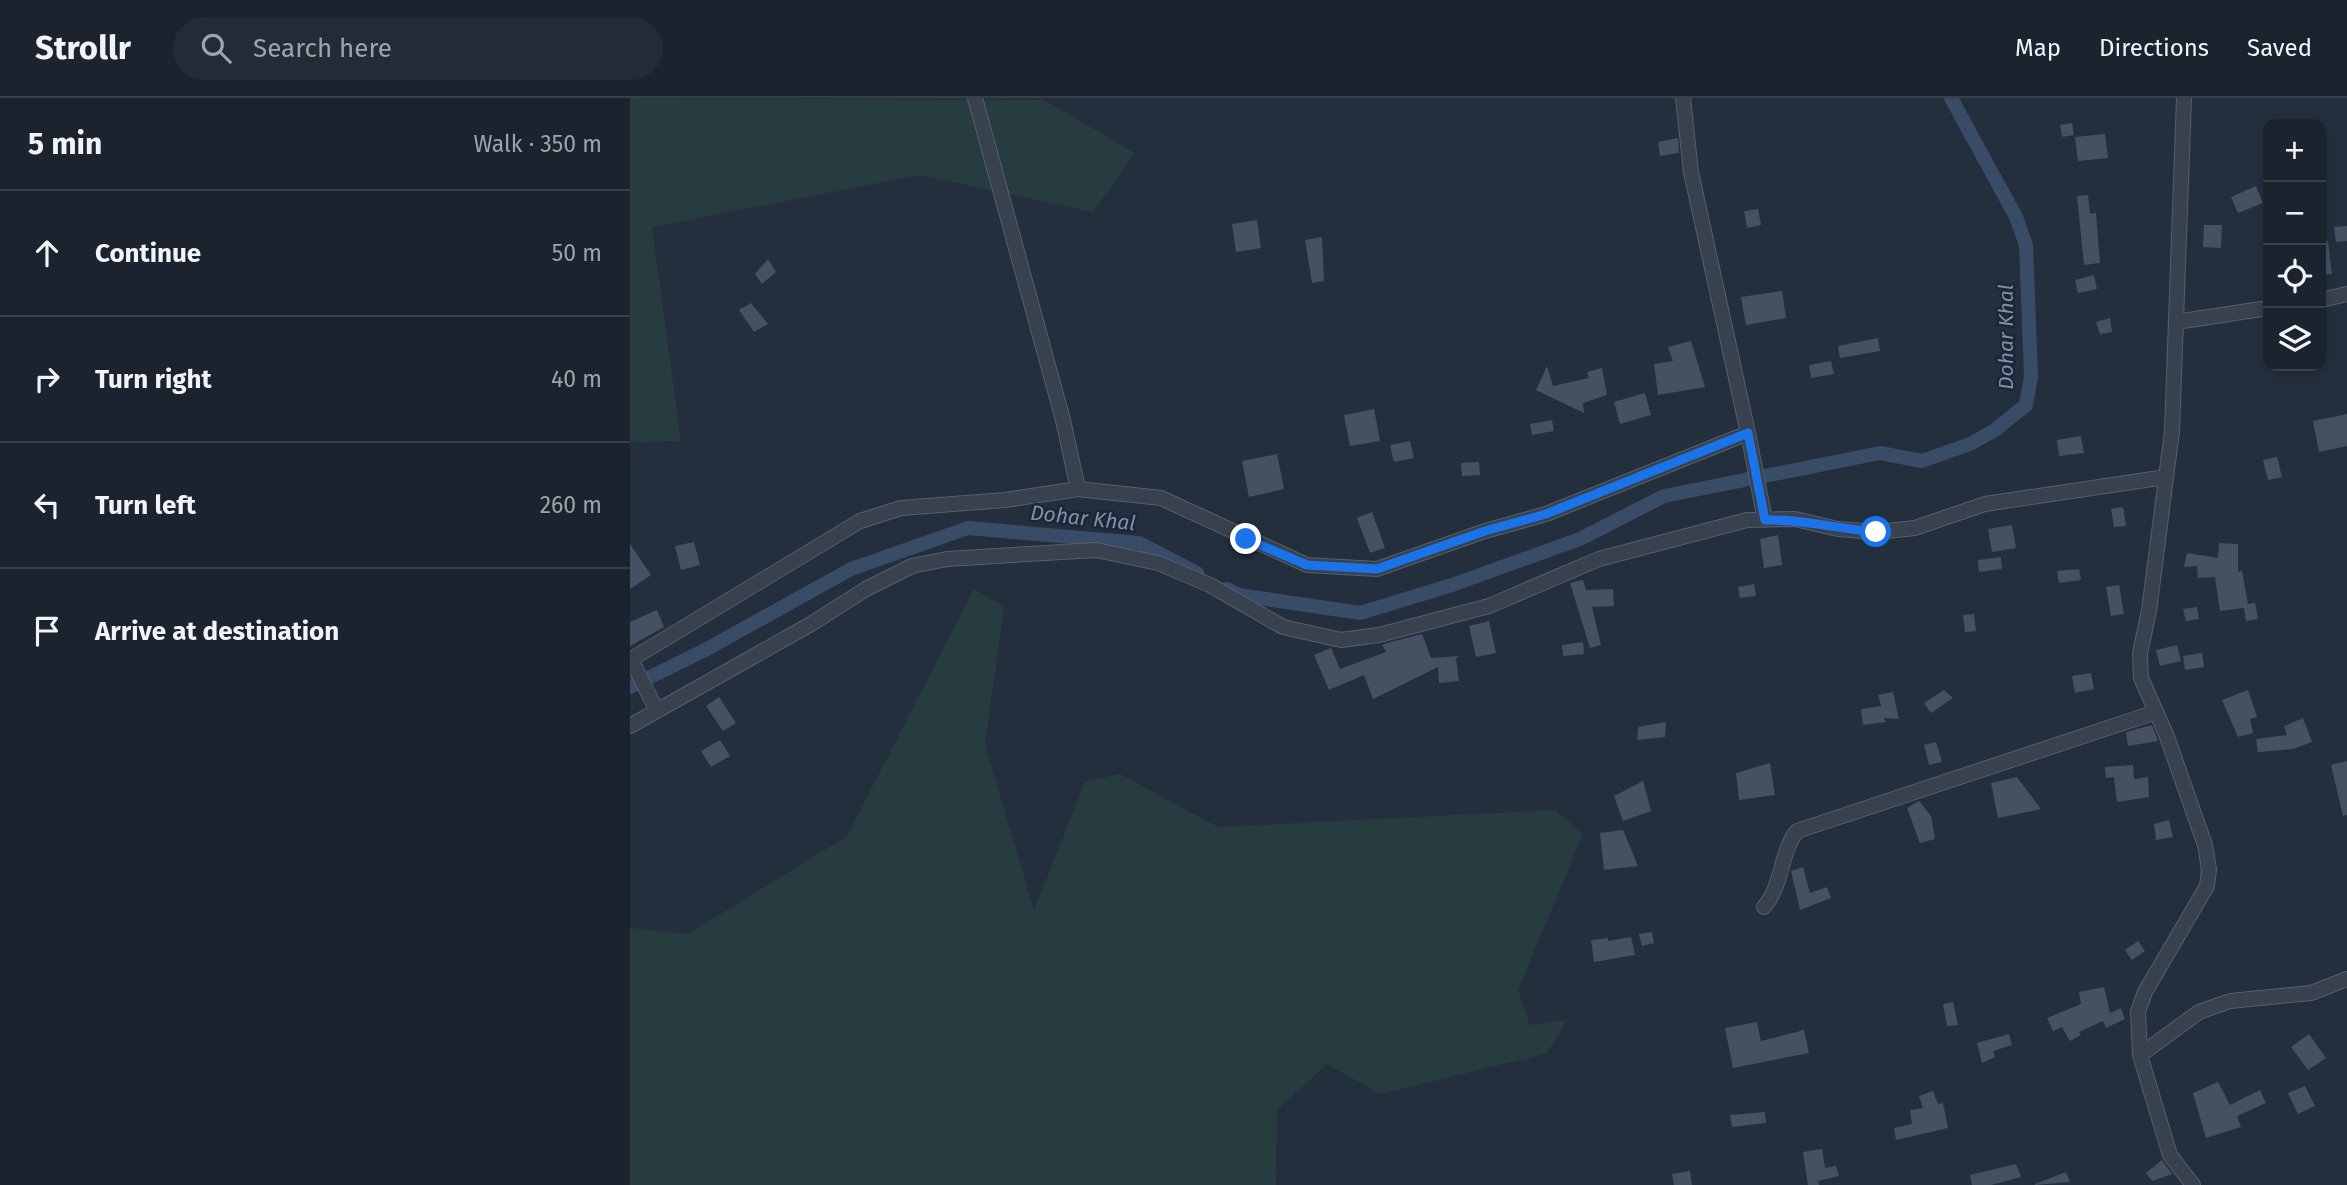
<!DOCTYPE html>
<html lang="en">
<head>
<meta charset="utf-8">
<style>
	:root { --surface:#1b232e; --page:#242b36; --text:#f1f3f6; --muted:#a0a4aa; --line:#39404a }
	body { margin:0; font-family:"Fira Sans",sans-serif; background:var(--page); color:var(--text) }
	.controls { position:absolute; right:21px; top:21px; display:grid; overflow:hidden; border-radius:14px; box-shadow:0 4px 10px #0003 }
	.controls button { width:63px; height:63px; display:grid; place-items:center; padding:0; border:0; border-bottom:2px solid var(--line); background:var(--surface); color:var(--text); font:35px sans-serif }
	.stop { position:absolute; width:21px; height:21px; margin:-16px; border:5px solid #1a73e8; border-radius:50%; background:#fff }
	.stop.end { background:#1a73e8; border-color:#fff; box-shadow:0 2px 7px #0008 }
	.list { margin:0; padding:0; list-style:none }
	h2 { display:flex; justify-content:space-between; align-items:center; height:91px; margin:0; padding:0 28px; font-size:30px }
	h2 small { font-size:23px; font-weight:400; color:var(--muted) }
	.list li { display:grid; grid-template-columns:46px 1fr auto; gap:21px; align-items:center; box-sizing:border-box; height:126px; padding:0 28px; border-top:2px solid var(--line) }
	.list b { display:block; font-size:26px; white-space:nowrap }
	.list em { font-size:23px; font-style:normal; color:var(--muted) }
	.icon { flex:none; width:38px; height:38px; fill:none; stroke:currentColor; stroke-width:2; stroke-linecap:round; stroke-linejoin:round }
	.map { position:relative; flex:none; width:1717px; height:1087px; overflow:hidden }
	header { display:flex; align-items:center; gap:42px; box-sizing:border-box; height:98px; padding:0 35px; background:var(--surface); border-bottom:2px solid var(--line) }
	header strong { font-size:33px }
	nav { display:flex; gap:38px; margin-inline-start:auto; font-size:24px }
	.search { width:490px; height:63px; background:var(--page); display:flex; align-items:center; gap:18px; box-sizing:border-box; padding:0 24px; border-radius:38px; color:var(--muted); font-size:26px }
	main { display:flex }
	aside { flex:1; background:var(--surface) }
	.map>svg:first-child { display:block }
</style>
</head>
<body>
<header>
<strong>Strollr</strong>
<div class="search"><svg class="icon" aria-label="search" viewBox="0 0 24 24"><circle cx="10" cy="10" r="6"/><path d="M15 15l6 6"/></svg>Search here</div>
<nav><a>Map</a><a>Directions</a><a>Saved</a></nav>
</header>
<main>
<aside>
<h2>5 min<small>Walk · 350 m</small></h2>
<ul class="list">
<li><svg class="icon" aria-label="ahead" viewBox="0 0 24 24"><path d="M12 20V5M6 11l6-6 6 6"/></svg><div><b>Continue</b></div><em>50 m</em></li>
<li><svg class="icon" aria-label="right" viewBox="0 0 24 24"><path d="M7 20v-9h11M14 6l5 5-5 5"/></svg><div><b>Turn right</b></div><em>40 m</em></li>
<li><svg class="icon" aria-label="left" viewBox="0 0 24 24"><path d="M17 20v-9H6M10 6l-5 5 5 5"/></svg><div><b>Turn left</b></div><em>260 m</em></li>
<li><svg class="icon" aria-label="arrive" viewBox="0 0 24 24"><path d="M6 21V4h12l-3 4 3 4H6"/></svg><div><b>Arrive at destination</b></div></li>
</ul>
</aside>
<div class="map">
<svg width="1717" height="1087" viewBox="0 0 1717 1087">
	<rect width="100%" height="100%" fill="#242f3e"/>
	<path fill="#263c3f" d="M0,0L414,2L505,55L463,114L290,77L22,129L51,343L0,344Z
		M344,491L374,509L355,647L404,812L455,684L490,676L588,729L926,712L953,736L888,892L900,927L938,921L916,956L750,996L697,966L647,1012L646,1087H0V830L58,836L217,738Z"/>
	<g fill="none" stroke-linecap="round" stroke-linejoin="round">
		<path stroke="#394c67" stroke-width="14" d="M597,491L609,497L730,515L822,487L950,441L1034,398L1250,355L1292,363L1340,346L1365,332L1396,307L1401,278L1396,147L1386,119L1321,0
			M0,589L77,551L221,471L338,430L509,445L567,475"/>
	</g>
	<path fill="#455162" d="M1442,25L1444,37L1432,39L1430,27Z
		M1475,36L1478,60L1448,63L1445,39Z
		M1048,40L1049,55L1030,58L1028,44Z
		M1626,88L1633,105L1608,115L1601,99Z
		M1458,97L1460,116L1466,115L1470,165L1454,167L1447,98Z
		M1128,111L1131,127L1117,130L1114,113Z
		M627,122L631,150L606,154L602,126Z
		M1574,127H1592L1591,150L1573,149Z
		M1717,128V143L1706,144L1704,129Z
		M692,139L694,183L682,185L675,142Z
		M1698,143L1702,176L1691,177V144Z
		M138,161L146,174L132,186L125,176Z
		M1464,177L1467,191L1448,195L1445,182Z
		M1152,193L1156,220L1116,227L1111,199Z
		M121,205L138,226L124,234L109,212Z
		M1480,220L1482,234L1470,236L1466,224Z
		M1248,240L1250,253L1210,260L1208,248Z
		M1061,243L1075,289L1028,297L1024,266L1043,263L1038,249Z
		M1201,263L1204,276L1181,280L1179,267Z
		M917,268L923,288L959,280L957,274L972,270L977,297L953,305L954,315L906,292Z
		M1015,295L1021,317L990,326L984,304Z
		M744,311L750,343L720,348L714,317Z
		M1717,316V348L1689,354L1683,323Z
		M922,322L924,333L902,337L900,326Z
		M1451,338L1454,355L1429,358L1427,342Z
		M780,343L784,360L764,364L760,347Z
		M647,356L654,391L619,399L612,363Z
		M1647,359L1652,379L1638,382L1633,362Z
		M849,364L850,377L832,378L831,365Z
		M1493,409L1496,428L1484,429L1481,411Z
		M742,414L755,450L740,455L727,420Z
		M1382,427L1386,450L1362,454L1358,431Z
		M1148,437L1152,467L1134,470L1130,441Z
		M64,444L70,467L51,472L45,448Z
		M1589,445L1608,446V474L1612,473L1618,506L1625,505L1628,521L1616,523L1614,510L1590,513L1585,479L1568,480L1567,468L1554,469L1557,455L1588,460Z
		M0,446L21,477L0,491Z
		M1371,459L1372,471L1349,474L1348,462Z
		M1449,471L1451,482L1429,485L1427,473Z
		M953,482L956,492L983,491L984,508L962,509L971,547L960,550L940,485Z
		M1124,486L1126,498L1110,500L1108,489Z
		M1489,487L1494,516L1481,518L1476,489Z
		M1567,509L1569,521L1556,523L1553,511Z
		M27,512L34,529L0,548V524Z
		M1344,516L1346,533L1335,534L1333,517Z
		M859,523L866,555L846,559L839,528Z
		M792,536L801,560L830,558L826,560L829,583L809,585L808,569L743,601L734,577L699,592L684,557L701,550L710,571L756,554L752,547L757,545Z
		M953,544L954,556L933,558L932,547Z
		M1547,547L1551,563L1530,568L1526,552Z
		M1572,555L1574,569L1555,572L1553,558Z
		M1461,575L1464,591L1445,595L1442,578Z
		M1314,592L1323,600L1301,615L1294,605Z
		M1618,592L1627,619L1620,621L1623,635L1608,639L1592,602Z
		M1263,594L1269,621L1254,620L1256,624L1233,627L1231,611L1251,608L1248,597Z
		M89,599L106,625L93,633L76,608Z
		M1673,620L1682,644L1663,651L1628,654L1626,641L1657,637L1654,628Z
		M1036,624L1035,639L1007,642L1008,629Z
		M1522,627L1528,643L1498,648L1496,634Z
		M90,642L100,658L81,669L71,653Z
		M1306,644L1312,664L1299,667L1294,647Z
		M1717,663V717L1713,718L1701,667Z
		M1140,665L1145,697L1109,702L1106,675Z
		M1503,667L1504,681L1518,679L1519,699L1487,704L1484,679L1476,680L1475,669Z
		M1387,679L1411,711L1368,720L1361,685Z
		M1013,683L1021,713L993,723L984,698Z
		M1289,703L1301,718L1305,741L1290,745L1277,710Z
		M1539,722L1543,739L1526,742L1524,726Z
		M993,732L1008,768L974,772L970,735Z
		M1173,769L1180,795L1197,789L1201,800L1170,812L1161,773Z
		M1022,834L1024,845L1012,848L1009,836Z
		M1001,839L1005,857L964,864L961,842L978,840V843Z
		M1508,843L1515,853L1502,862L1495,852Z
		M1474,889L1480,915L1491,910L1495,921L1476,930L1473,923L1449,934L1451,937L1440,943L1432,929L1423,933L1417,920L1451,906L1449,894Z
		M1323,904L1328,927L1317,928L1313,906Z
		M1127,924L1131,943L1174,932L1179,955L1103,970L1095,930Z
		M1379,936L1382,947L1363,953L1365,959L1352,965L1347,945Z
		M1679,936L1696,960L1678,972L1661,949Z
		M1588,984L1600,1007L1630,992L1636,1005L1607,1018L1611,1029L1576,1040L1563,995Z
		M1675,988L1685,1008L1668,1016L1658,995Z
		M1303,993L1308,1006L1313,1005L1318,1030L1266,1042L1264,1030L1282,1026L1280,1012L1293,1010L1289,998Z
		M1135,1014L1136,1025L1102,1029L1100,1017Z
		M1192,1051L1195,1070L1206,1068L1209,1078L1188,1083L1189,1087H1178L1173,1054Z
		M1532,1062L1542,1076L1522,1083L1516,1075Z
		M1386,1066L1391,1079L1361,1087H1342L1340,1077Z
		M1060,1073L1062,1087H1044L1042,1076Z
		M1436,1074L1440,1084L1405,1087V1086Z"/>
	<g fill="none" stroke-linecap="round" stroke-linejoin="round">
		<defs>
			<path id="street" d="M345,0L433,322L448,391
				M1053,0L1061,74L1118,335
				M1554,0L1542,333L1519,513L1510,555L1511,580L1536,636L1575,747L1579,771L1577,788L1515,894L1508,914L1510,957L1540,1057L1563,1087
				M1691,202L1717,196
				M1546,224L1638,210
				M1,561L27,613
				M0,562L230,423L271,410L375,402L448,391L531,400L677,467L747,471L855,433L916,416L1118,335L1135,422
				M0,628L181,526L236,491L282,468L317,461L466,452L528,465L580,487L653,529L711,542L749,537L859,508L969,461L1117,422L1165,421L1208,431L1246,434L1285,430L1355,406L1536,379
				M1134,809C1153,787 1150,755 1167,733L1526,614
				M1510,957L1569,914L1600,903L1681,895L1717,881"/>
		</defs>
		<use href="#street" stroke="#565f6c" stroke-width="16"/>
		<use href="#street" stroke="#38414e" stroke-width="14"/>
	</g>
	<g fill="none" stroke-linecap="round" stroke-linejoin="round">
		<path stroke="#1a73e8" stroke-width="9" d="M616,441L677,467L747,471L855,433L916,416L1118,335L1135,422C1173,421 1209,431 1246,434"/>
	</g>
	<g text-anchor="middle" dominant-baseline="central" stroke-width="5" stroke-linejoin="round" paint-order="stroke">
		<g font-size="21" font-style="italic" fill="#7c92b1" stroke="#1d2633">
			<text transform="translate(1376 239) rotate(-90)">Dohar Khal</text>
			<text transform="translate(453 420) rotate(6)">Dohar Khal</text>
		</g>
	</g>
</svg>
<div class="controls">
<button>+</button>
<button>−</button>
<button><svg class="icon" aria-label="locate" viewBox="0 0 24 24"><circle cx="12" cy="12" r="6"/><path d="M12 2v4M12 18v4M2 12h4M18 12h4"/></svg></button>
<button><svg class="icon" aria-label="layers" viewBox="0 0 24 24"><path d="M12 4l9 5-9 5-9-5zM3 14l9 5 9-5"/></svg></button>
</div>
<div class="stop" style="left:1246px;top:434px"></div>
<div class="stop end" style="left:616px;top:441px"></div>
</div>
</main>
</body>
</html>
